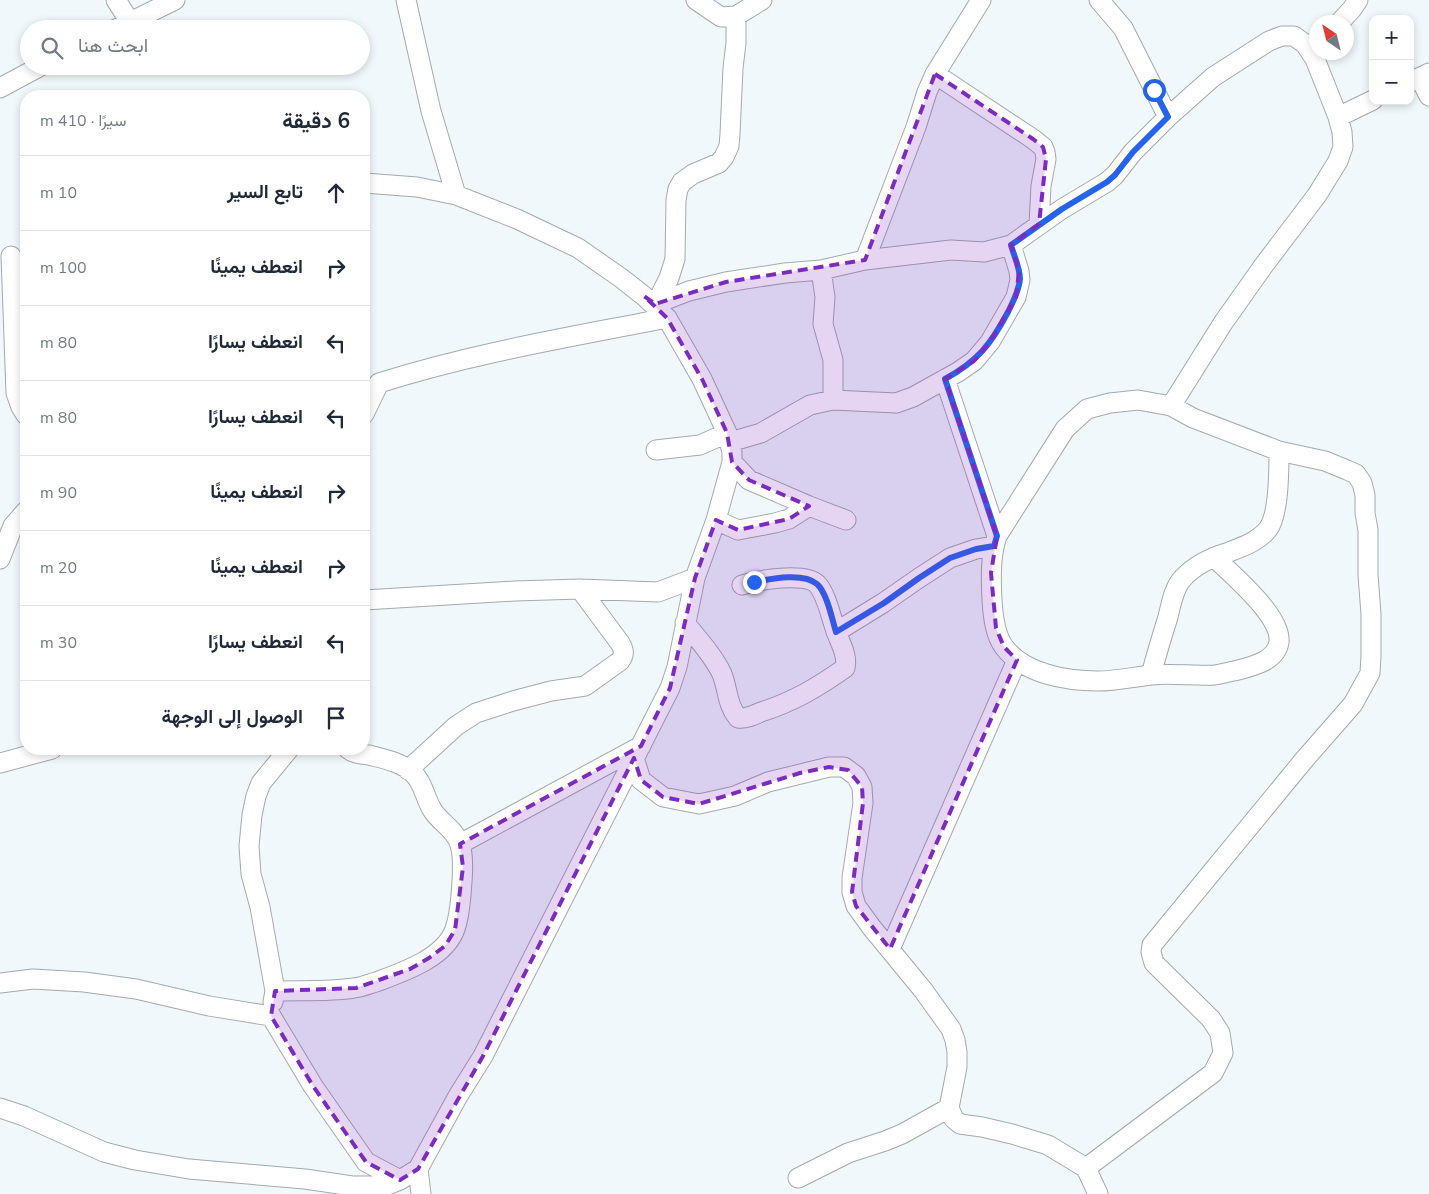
<!DOCTYPE html>
<html lang="ar">
<head>
<meta charset="utf-8">
<style>
	:root { --surface:#fff; --page:#f2f2f3; --text:#1f2937; --muted:#747a83; --line:#e0e1e3 }
	body { margin:0; font-family:"Nunito Sans",Vazirmatn,sans-serif; background:var(--page); color:var(--text); direction:rtl }
	.controls { position:absolute; right:15px; top:15px; display:grid; overflow:hidden; border-radius:10px; box-shadow:0 2px 8px #0003 }
	.controls button { width:45px; height:45px; display:grid; place-items:center; padding:0; border:0; border-bottom:1px solid var(--line); background:var(--surface); color:var(--text); font:25px sans-serif }
	.compass { position:absolute; left:1309px; top:15px; width:45px; height:45px; border-radius:50%; background:var(--surface); box-shadow:0 2px 8px #0003; rotate:325deg }
	.stop { position:absolute; width:15px; height:15px; margin:-11px; border:4px solid #2563eb; border-radius:50%; background:#fff }
	.stop.end { background:#2563eb; border-color:#fff; box-shadow:0 1px 5px #0008 }
	.list { margin:0; padding:0; list-style:none }
	h2 { display:flex; justify-content:space-between; align-items:center; height:65px; margin:0; padding:0 20px; font-size:21px }
	h2 small { font-size:16px; font-weight:400; color:var(--muted) }
	.list li { display:grid; grid-template-columns:32px 1fr auto; gap:15px; align-items:center; box-sizing:border-box; height:75px; padding:0 20px; border-top:1px solid var(--line) }
	.list b { display:block; font-size:19px; white-space:nowrap }
	.list em { font-size:16px; font-style:normal; color:var(--muted) }
	.icon { flex:none; width:28px; height:28px; fill:none; stroke:currentColor; stroke-width:2; stroke-linecap:round; stroke-linejoin:round }
	.map { position:relative; flex:none; width:1429px; height:1194px; overflow:hidden; direction:ltr }
	.search { position:absolute; background:var(--surface); box-shadow:0 2px 8px #0003; left:20px; top:20px; width:350px; height:55px; display:flex; align-items:center; gap:12px; box-sizing:border-box; padding:0 18px; border-radius:28px; color:var(--muted); font-size:19px }
	.panel { position:absolute; background:var(--surface); box-shadow:0 2px 8px #0003; left:20px; top:90px; width:350px; height:665px; border-radius:20px; direction:rtl }
	.map>svg:first-child { display:block }
</style>
</head>
<body>
<div class="map">
<svg width="1429" height="1194" viewBox="0 0 1429 1194">
	<rect width="100%" height="100%" fill="#f1f8fc"/>
	<g fill="none" stroke-linecap="round" stroke-linejoin="round">
		<defs>
			<path id="minor" d="M116,0L130,22
				M406,0L431,111L456,195
				M696,0L721,17L736,16L762,0
				M1099,0L1123,28L1168,117
				M1340,22L1352,9L1358,0
				M116,29L175,0
				M935,74L1033,139L1043,147L1045,152L1046,159L1041,186L1039,224
				M1420,78L1429,96
				M1410,82L1429,73
				M0,88L41,66
				M1338,117L1373,100
				M11,256L16,393L21,407L26,415
				M865,260L916,127L927,92L935,74L981,0
				M821,270L825,297L823,324L833,360V400
				M645,297L655,304L689,291L726,282L785,273L821,270L865,260L951,250L984,252L1011,245L1062,209L1107,182L1115,175L1133,152L1168,117L1213,77L1269,41L1282,36H1294L1305,44L1315,59L1338,117L1342,132L1343,147L1338,161L1317,195L1264,265L1223,323L1171,406
				M656,304L669,278L675,259L676,200L678,189L682,182L693,174L719,163L724,157L729,146L730,134L733,68L736,43V16
				M945,379L997,536
				M364,414L379,383C473,353 571,337 667,318
				M730,442L761,433L810,405L833,400L896,403L913,397L958,372L974,361L990,342L1016,297L1020,280L1019,271L1011,245
				M656,450L700,445L727,433
				M732,462L749,480L809,506L846,520
				M716,520L738,530L775,523L789,519L809,506
				M0,559L13,526L26,511
				M364,600L515,591L580,589L658,592L695,578
				M685,623C698,639 713,655 722,674C728,689 727,705 738,718C746,719 754,715 761,712C793,702 818,687 845,668C848,655 840,643 836,631C831,618 827,595 817,584C805,572 758,580 742,585
				M836,632L883,603L919,578L950,558L976,549L994,546
				M1151,675C1156,656 1162,636 1168,617C1171,604 1174,587 1183,578C1195,565 1212,557 1229,552C1242,547 1259,541 1268,529C1279,515 1279,469 1279,451
				M634,758L641,780L663,797L699,804L735,796L768,782L829,767H844L856,776L862,787L863,803L852,878V892L856,906L872,928L923,990L951,1029L955,1040L957,1052V1067L949,1108L954,1119L960,1124L982,1127L1012,1134L1048,1145L1086,1168L1098,1194
				M0,763L52,749
				M408,770L456,726L476,713L513,701L551,691L585,686L620,661C625,654 624,650 620,643L580,589
				M460,844L641,746
				M890,949L1017,660
				M0,983L33,979L84,982L136,989L209,1006L271,1016L313,1086L366,1162L400,1180
				M275,991C301,990 328,992 354,988C362,987 369,984 376,982C403,972 445,958 455,929C459,918 460,906 461,895C462,881 465,856 459,842C454,829 440,822 433,811C425,799 424,784 414,774C402,762 384,759 369,755C361,754 354,754 348,749
				M273,1002L275,991L260,907L251,874L249,846L252,815L256,796L261,783L289,749
				M0,1108L24,1116L104,1152L135,1160L189,1169L305,1179L352,1186H385L400,1180L418,1169L458,1096L483,1056L670,688L677,667L695,578L716,520L732,462V452L727,433L702,379L667,318L644,296L621,278L578,248L517,219L456,195L417,187L364,183
				M1086,1168L1213,1073L1223,1053L1220,1033L1211,1019L1154,963L1151,952L1152,945L1304,760L1353,704L1370,673L1371,656V614L1368,575V530L1365,513V495L1362,483L1356,474L1347,470L1325,461L1279,451L1193,418L1171,406L1138,400L1110,403L1087,409L1065,429L997,536C990,557 991,579 992,600C993,616 995,635 1004,647C1024,674 1067,681 1098,681C1115,681 1133,677 1151,675C1172,673 1194,676 1215,675C1221,674 1228,672 1234,671C1250,667 1276,662 1279,642C1282,616 1232,575 1214,557
				M418,1169L421,1194
				M798,1178L848,1153L885,1141L902,1134L949,1108"/>
		</defs>
		<use href="#minor" stroke="#a3a9ad" stroke-width="21"/>
		<use href="#minor" stroke="#fff" stroke-width="19"/>
	</g>
	<g fill="none" stroke-linecap="round" stroke-linejoin="round">
		<path stroke="#2563eb" stroke-width="6" d="M754,582C770,579 803,572 817,584C827,593 832,619 836,632L884,603L919,578L950,558L976,549L994,546L997,536L945,379C978,361 991,344 1008,312C1013,302 1019,291 1020,279C1020,268 1014,256 1011,245L1062,209L1107,182L1115,175L1133,152L1168,117L1154,90"/>
	</g>
	<path fill="#7b2cbf" fill-opacity="0.2" stroke="#7b2cbf" stroke-width="4" stroke-dasharray="10 6" stroke-linejoin="round" d="M935,74L1033,139L1043,147L1046,159L1039,224L1011,245L1019,271L1016,297L990,342L974,361L945,379L997,536L991,573L996,628L1004,647L1017,660L890,949L856,906L852,892L863,803L862,787L848,770L829,767L800,773L699,804L663,797L641,780L634,758L483,1056L418,1169L400,1180L366,1162L313,1086L271,1016L275,991L356,988L410,969L429,958L445,946L455,930L463,867L460,844L641,746L670,688L695,578L716,520L738,530L789,519L809,506L749,480L732,462L727,433L702,379L667,318L644,296L655,304L726,282L865,260Z"/>
</svg>
<div class="controls">
<button>+</button>
<button>−</button>
</div>
<svg class="compass" viewBox="-18 -18 36 36"><path d="M0-13l5 13h-10z" fill="#e53935"/><path d="M0 13l5-13h-10z" fill="#747a83"/></svg>
<div class="stop" style="left:1154px;top:90px"></div>
<div class="stop end" style="left:754px;top:582px"></div>
<div class="search"><svg class="icon" aria-label="search" viewBox="0 0 24 24"><circle cx="10" cy="10" r="6"/><path d="M15 15l6 6"/></svg>ابحث هنا</div>
<section class="panel">
<h2>6 دقيقة<small>سيرًا · 410 m</small></h2>
<ul class="list">
<li><svg class="icon" aria-label="ahead" viewBox="0 0 24 24"><path d="M12 20V5M6 11l6-6 6 6"/></svg><div><b>تابع السير</b></div><em>10 m</em></li>
<li><svg class="icon" aria-label="right" viewBox="0 0 24 24"><path d="M7 20v-9h11M14 6l5 5-5 5"/></svg><div><b>انعطف يمينًا</b></div><em>100 m</em></li>
<li><svg class="icon" aria-label="left" viewBox="0 0 24 24"><path d="M17 20v-9H6M10 6l-5 5 5 5"/></svg><div><b>انعطف يسارًا</b></div><em>80 m</em></li>
<li><svg class="icon" aria-label="left" viewBox="0 0 24 24"><path d="M17 20v-9H6M10 6l-5 5 5 5"/></svg><div><b>انعطف يسارًا</b></div><em>80 m</em></li>
<li><svg class="icon" aria-label="right" viewBox="0 0 24 24"><path d="M7 20v-9h11M14 6l5 5-5 5"/></svg><div><b>انعطف يمينًا</b></div><em>90 m</em></li>
<li><svg class="icon" aria-label="right" viewBox="0 0 24 24"><path d="M7 20v-9h11M14 6l5 5-5 5"/></svg><div><b>انعطف يمينًا</b></div><em>20 m</em></li>
<li><svg class="icon" aria-label="left" viewBox="0 0 24 24"><path d="M17 20v-9H6M10 6l-5 5 5 5"/></svg><div><b>انعطف يسارًا</b></div><em>30 m</em></li>
<li><svg class="icon" aria-label="arrive" viewBox="0 0 24 24"><path d="M6 21V4h12l-3 4 3 4H6"/></svg><div><b>الوصول إلى الوجهة</b></div></li>
</ul>
</section>
</div>
</body>
</html>
